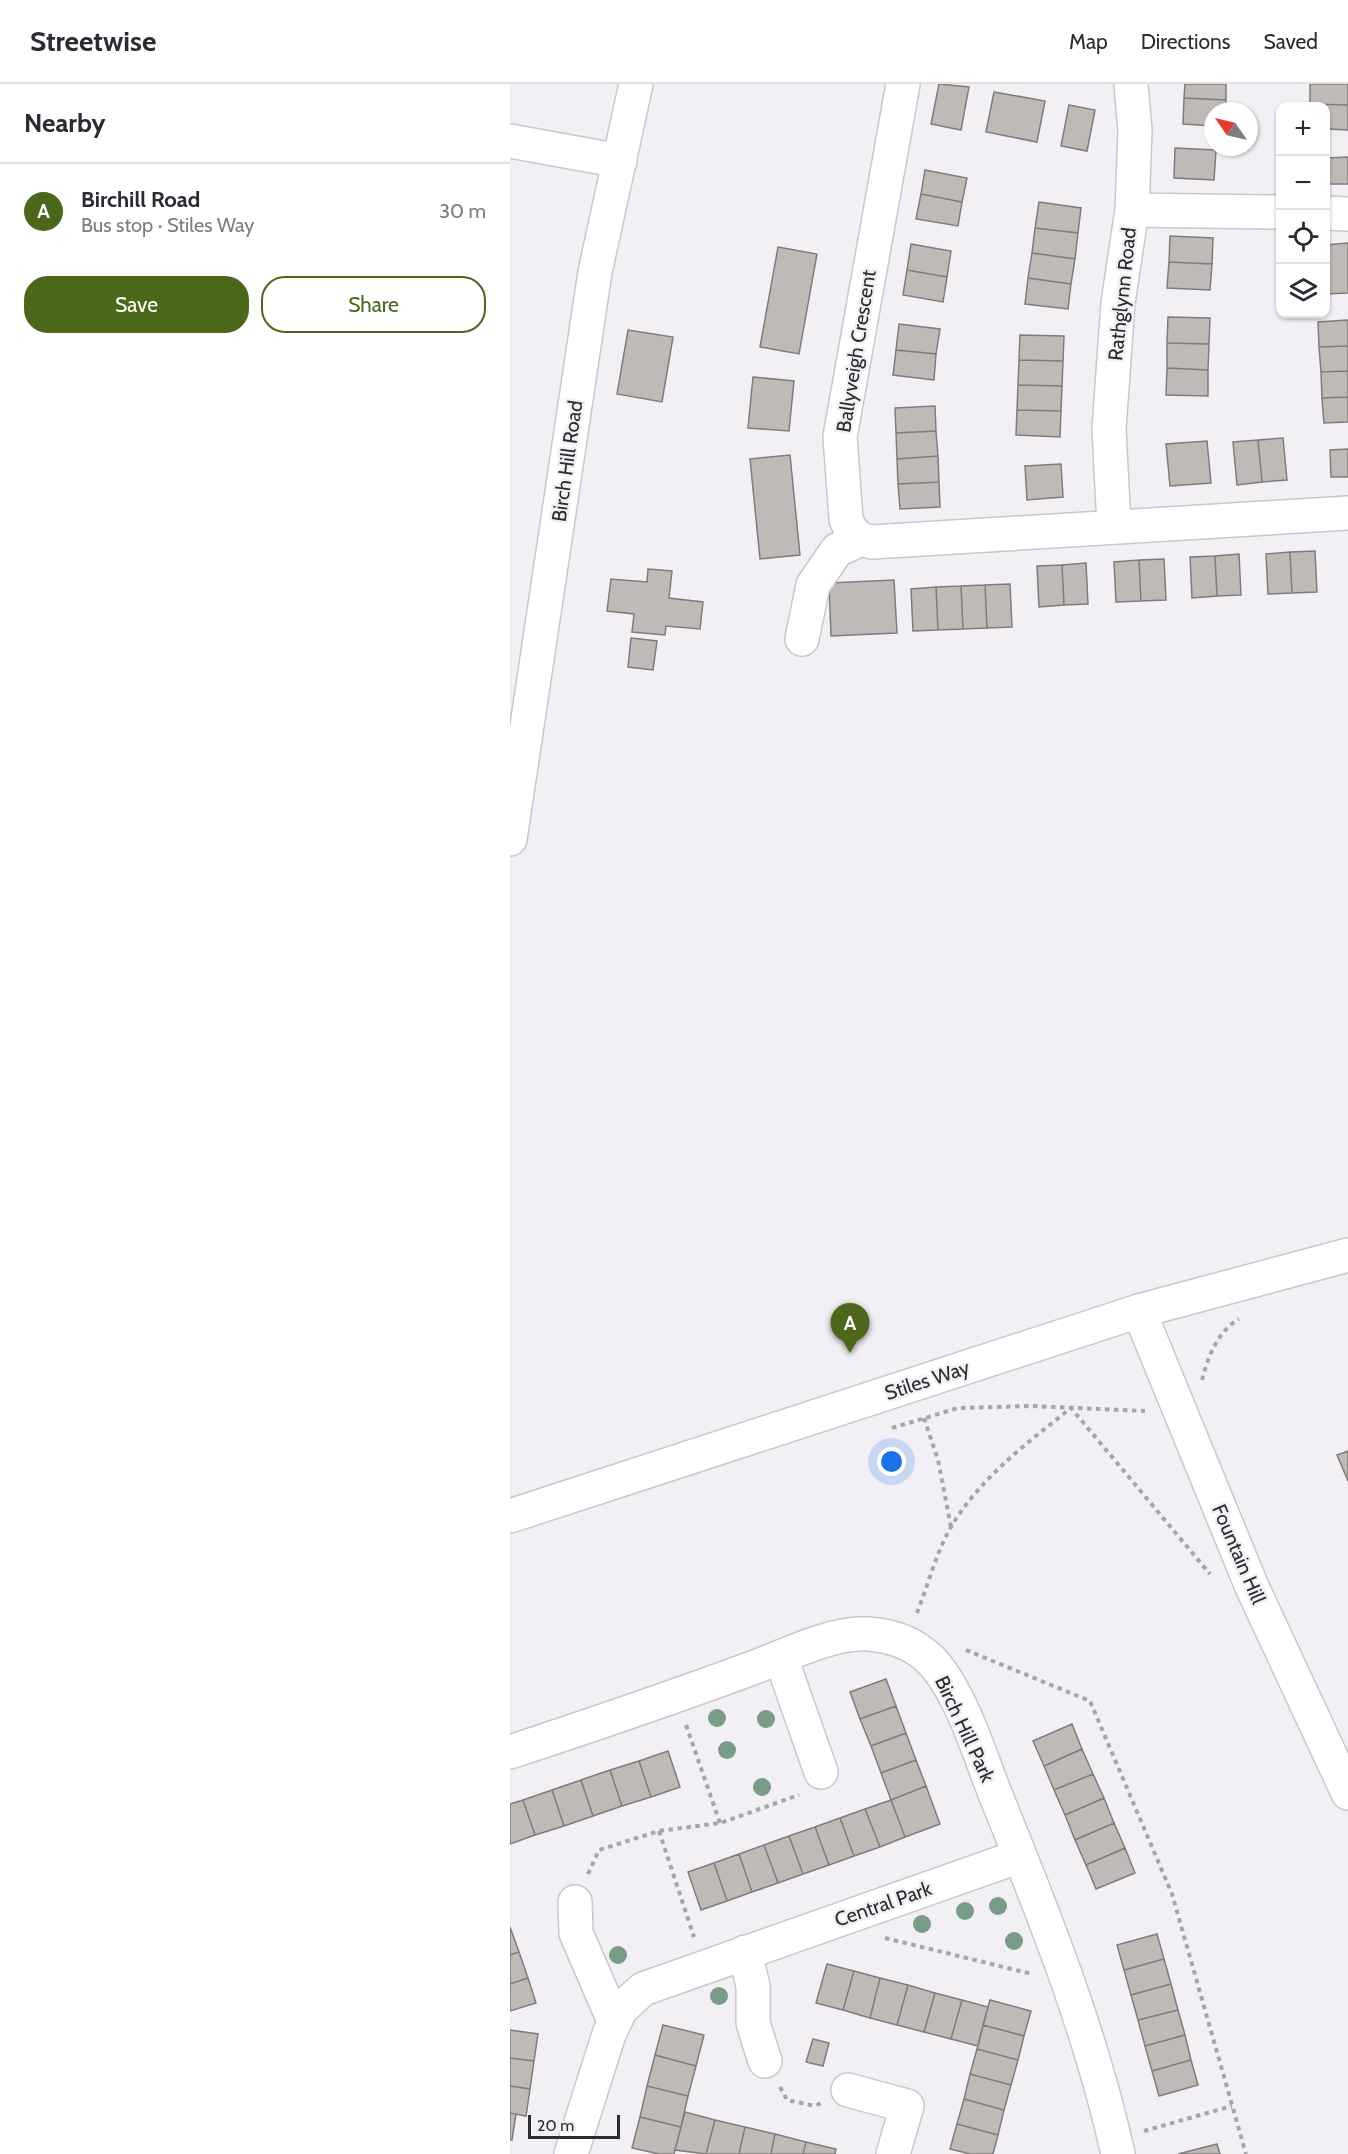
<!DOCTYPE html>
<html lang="en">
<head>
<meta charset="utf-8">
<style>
	:root { --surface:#fff; --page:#f7f7f7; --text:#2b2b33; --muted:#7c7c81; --line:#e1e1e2; --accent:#4b671a }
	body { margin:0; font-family:Cabin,sans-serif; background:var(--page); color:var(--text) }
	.controls { position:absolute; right:18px; top:18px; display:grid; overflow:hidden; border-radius:12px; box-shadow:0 2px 4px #0004 }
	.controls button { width:54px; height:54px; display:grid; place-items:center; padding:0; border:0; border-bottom:2px solid var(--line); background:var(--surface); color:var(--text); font:30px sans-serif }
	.compass { position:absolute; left:694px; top:18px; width:54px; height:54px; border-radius:50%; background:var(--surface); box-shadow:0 2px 4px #0004; rotate:304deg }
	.scale { position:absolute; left:18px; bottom:15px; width:92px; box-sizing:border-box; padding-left:6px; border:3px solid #2c2b2d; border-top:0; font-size:16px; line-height:21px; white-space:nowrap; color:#2c2b2d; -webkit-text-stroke:4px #f3f0f5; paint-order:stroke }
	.you { position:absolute; left:382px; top:1378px; width:21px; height:21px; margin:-15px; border:4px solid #fff; border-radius:50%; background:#1a73e8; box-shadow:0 0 0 9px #1a73e833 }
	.badge { display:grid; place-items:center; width:39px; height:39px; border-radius:50%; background:var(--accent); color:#fff; font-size:20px; font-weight:700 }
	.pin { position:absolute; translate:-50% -50px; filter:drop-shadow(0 2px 3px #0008) }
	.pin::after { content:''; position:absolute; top:32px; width:21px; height:18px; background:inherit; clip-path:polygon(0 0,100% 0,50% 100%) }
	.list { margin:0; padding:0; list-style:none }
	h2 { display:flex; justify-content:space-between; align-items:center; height:78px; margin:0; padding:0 24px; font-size:26px }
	h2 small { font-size:20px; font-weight:400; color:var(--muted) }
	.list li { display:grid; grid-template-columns:39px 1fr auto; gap:18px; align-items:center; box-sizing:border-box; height:96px; padding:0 24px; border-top:2px solid var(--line) }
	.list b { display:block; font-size:22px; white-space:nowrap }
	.list p { margin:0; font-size:20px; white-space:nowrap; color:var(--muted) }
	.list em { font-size:20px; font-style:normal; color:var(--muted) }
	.actions { display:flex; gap:12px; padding:18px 24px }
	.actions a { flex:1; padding:14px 0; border:2px solid var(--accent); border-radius:24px; text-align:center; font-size:21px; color:var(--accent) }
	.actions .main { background:var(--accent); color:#fff }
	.icon { flex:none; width:33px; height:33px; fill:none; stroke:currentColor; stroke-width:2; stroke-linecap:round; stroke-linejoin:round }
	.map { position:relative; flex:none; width:838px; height:2070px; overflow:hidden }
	header { display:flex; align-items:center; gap:36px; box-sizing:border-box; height:84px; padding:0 30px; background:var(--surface); border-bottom:2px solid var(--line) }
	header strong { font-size:28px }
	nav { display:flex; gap:33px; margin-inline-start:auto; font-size:21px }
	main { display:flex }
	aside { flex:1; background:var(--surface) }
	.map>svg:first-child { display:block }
</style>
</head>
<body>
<header>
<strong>Streetwise</strong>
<nav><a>Map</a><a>Directions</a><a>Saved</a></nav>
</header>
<main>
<aside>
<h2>Nearby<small></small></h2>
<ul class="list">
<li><span class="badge">A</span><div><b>Birchill Road</b><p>Bus stop · Stiles Way</p></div><em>30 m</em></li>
</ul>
<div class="actions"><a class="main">Save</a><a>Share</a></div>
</aside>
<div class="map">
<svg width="838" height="2070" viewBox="0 0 838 2070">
	<rect width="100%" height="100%" fill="#f3f0f5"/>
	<path fill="#bfbab7" stroke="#807c79" stroke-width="1.5" d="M429,0L459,3L451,46L421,40Z
		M675,0H716V16L674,14Z
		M800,0H838V21L800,20Z
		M484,8L535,17L527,58L476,48Z
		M674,14L716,16L715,27H703V42L673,40Z
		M800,20L838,21V46L816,45V22Z
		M559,21L585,26L577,67L551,62Z
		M665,64L706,66L704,96L664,94Z
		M838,73V100H816V74Z
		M415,86L457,94L452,118L411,110Z
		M411,110L452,118L448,142L406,135Z
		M529,118L571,124L568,149L525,144Z
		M525,144L568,149L565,175L522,169Z
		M660,152L703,154L702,180L659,178Z
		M838,159V209L816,210V161Z
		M401,160L441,167L437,193L397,186Z
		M268,163L307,170L289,270L250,263Z
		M522,169L565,175L561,200L518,194Z
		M659,178L702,180L700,206L657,204Z
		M397,186L437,193L433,218L393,211Z
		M518,194L561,200L558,225L515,220Z
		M658,233L700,234L699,260L657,259Z
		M838,236V262L809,263L808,238Z
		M389,240L430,245L426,270L386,266Z
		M118,246L163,253L152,318L107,310Z
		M510,251L554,252L553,277L509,276Z
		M657,259L699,260L698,286L657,284Z
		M838,262V287L811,288L809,263Z
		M386,266L426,270L424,296L383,291Z
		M509,276L553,277L552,302L508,301Z
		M657,284L698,286V312L656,311Z
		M838,287V313L812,314L811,288Z
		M243,293L284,297L279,347L238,344Z
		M508,301L552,302L551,327L507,326Z
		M838,313V338L814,339L812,314Z
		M425,322L426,347L386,349L385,324Z
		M507,326L551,327L550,353L506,351Z
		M426,347L428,372L387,375L386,349Z
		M773,354L777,396L752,398L748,356Z
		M748,356L752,398L727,401L723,358Z
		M697,357L701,399L660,402L656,360Z
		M838,365V393H821L820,366Z
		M280,371L290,471L250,475L240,375Z
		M428,372L429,398L388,400L387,375Z
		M551,380L553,413L517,416L515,382Z
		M429,398L430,423L390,425L388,400Z
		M805,467L807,508L782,509L780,468Z
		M780,468L782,509L758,510L756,470Z
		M729,470L731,511L707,512L705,472Z
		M705,472L707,512L682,514L680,473Z
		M654,475L656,516L631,517L629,476Z
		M629,476L631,517L606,518L604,478Z
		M576,479L578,520L554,521L552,481Z
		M552,481L554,521L529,523L527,482Z
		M138,485L162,487L159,514L193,518L190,545L156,542L155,551L122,548L124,530L97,527L101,495L137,498Z
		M384,496L387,549L321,552L319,499Z
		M500,500L502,543L477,544L475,501Z
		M475,501L477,544L453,545L451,502Z
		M451,502L453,545L428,546L426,503Z
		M426,503L428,546L403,547L401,505Z
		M121,554L147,557L143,586L118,583Z
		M838,1367V1397L827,1371Z
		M376,1595L386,1622L350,1635L340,1608Z
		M386,1622L396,1649L361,1662L350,1635Z
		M562,1640L572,1665L534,1682L523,1657Z
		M396,1649L406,1676L371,1689L361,1662Z
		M572,1665L583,1690L544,1706L534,1682Z
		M158,1667L170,1703L141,1713L129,1677Z
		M406,1676L416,1702L381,1716L371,1689Z
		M129,1677L141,1713L112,1722L100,1686Z
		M100,1686L112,1722L83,1732L71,1696Z
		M583,1690L594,1714L555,1731L544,1706Z
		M71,1696L83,1732L54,1742L42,1706Z
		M416,1702L430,1740L395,1753L381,1716Z
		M42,1706L54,1742L25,1751L13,1716Z
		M594,1714L604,1739L565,1756L555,1731Z
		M13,1716L25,1751L0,1760V1720Z
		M381,1716L395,1753L370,1763L355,1725Z
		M355,1725L370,1763L344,1772L330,1734Z
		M330,1734L344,1772L319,1781L305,1743Z
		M604,1739L615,1764L576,1781L565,1756Z
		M305,1743L319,1781L293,1790L279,1752Z
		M279,1752L293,1790L268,1799L254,1761Z
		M254,1761L268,1799L242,1808L229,1770Z
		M615,1764L625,1789L586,1805L576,1781Z
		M229,1770L242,1808L217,1817L204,1779Z
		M204,1779L217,1817L191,1826L178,1788Z
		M0,1843L9,1868L0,1871Z
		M647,1850L654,1875L614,1886L607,1861Z
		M9,1868L18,1894L0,1900V1871Z
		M654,1875L661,1900L621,1911L614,1886Z
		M317,1880L344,1887L333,1926L306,1919Z
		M344,1887L370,1894L360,1934L333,1926Z
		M18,1894L26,1919L0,1927V1900Z
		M370,1894L398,1901L387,1941L360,1934Z
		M661,1900L668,1926L628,1936L621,1911Z
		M398,1901L425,1909L414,1948L387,1941Z
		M425,1909L452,1916L441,1955L414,1948Z
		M452,1916L478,1923L468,1962L441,1955Z
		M480,1916L521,1927L514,1952L473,1941Z
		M668,1926L675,1951L635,1962L628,1936Z
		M153,1941L194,1951L186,1982L145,1971Z
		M473,1941L514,1952L508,1976L467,1965Z
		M0,1946L28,1950L24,1977L0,1974Z
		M675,1951L681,1976L642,1987L635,1962Z
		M303,1955L319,1959L313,1982L296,1978Z
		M467,1965L508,1976L501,2001L460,1990Z
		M145,1971L186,1982L178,2012L137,2002Z
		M0,1974L24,1977L20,2005L0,2002Z
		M681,1976L688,2001L649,2012L642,1987Z
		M460,1990L501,2001L494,2026L454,2015Z
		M0,2002L20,2005L16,2032L0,2029Z
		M137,2002L178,2012L171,2043L130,2033Z
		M454,2015L494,2026L488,2051L447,2040Z
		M175,2028L205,2036L196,2070L165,2066Z
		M0,2029L6,2030L2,2056H0Z
		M130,2033L171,2043L164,2070H149L122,2064Z
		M205,2036L235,2043L229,2070H196Z
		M447,2040L488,2051L483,2070H460L440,2065Z
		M235,2043L265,2050L261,2070H229Z
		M265,2050L296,2058L293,2070H261Z
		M296,2058L326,2065L325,2070H293Z
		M707,2060L710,2070H668Z"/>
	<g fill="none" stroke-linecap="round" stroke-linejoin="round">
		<defs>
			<path id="minor" d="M393,0L330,353L336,435C341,449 347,455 362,458L838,429
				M0,57L110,77
				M622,126L770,128
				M816,129L838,130
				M604,442L599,345L608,219L622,126L625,47L621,0
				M292,555L303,501L327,466L349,456
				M0,755L85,188L126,0
				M629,1227L742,1503L838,1709
				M271,1574L311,1688
				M0,1668C79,1642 158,1615 237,1586C271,1574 322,1547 359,1550C386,1552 409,1561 427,1583C456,1621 470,1673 488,1717C535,1833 581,1948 608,2070
				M65,1818L66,1849L104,1937
				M235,1868L243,1902V1939L255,1977
				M338,2006L397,2022L383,2070
				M61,2070L99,1950L111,1925L133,1905L510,1772"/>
			<path id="major" d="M0,1432L629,1227L838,1171"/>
		</defs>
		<use href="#minor" stroke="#cac7cc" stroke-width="36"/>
		<use href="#major" stroke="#cac7cc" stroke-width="36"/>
		<path stroke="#a7a5a8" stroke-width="4" stroke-dasharray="4.5 4.5" stroke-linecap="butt" d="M692,1296C698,1273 707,1248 729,1235
			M414,1334L428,1376L441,1443
			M382,1344L448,1324L521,1322L635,1327
			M407,1529C418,1501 426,1469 441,1443C470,1394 517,1359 561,1324L700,1490
			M456,1566L580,1617L662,1810L736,2070
			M176,1641L210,1739
			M149,1747L184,1853
			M78,1790L89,1766L149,1747L210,1739L289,1711
			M375,1854L522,1890
			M270,2003L277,2016L305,2022L311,2019
			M634,2047L722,2022"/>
		<use href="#minor" stroke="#fff" stroke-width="33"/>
		<use href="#major" stroke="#fff" stroke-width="33"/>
	</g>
	<g fill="#799c89">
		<circle cx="207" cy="1634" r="9"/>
		<circle cx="256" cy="1635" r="9"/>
		<circle cx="217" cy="1666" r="9"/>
		<circle cx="252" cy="1703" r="9"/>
		<circle cx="488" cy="1822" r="9"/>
		<circle cx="455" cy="1827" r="9"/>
		<circle cx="412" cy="1840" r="9"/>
		<circle cx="504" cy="1857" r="9"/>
		<circle cx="108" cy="1871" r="9"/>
		<circle cx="209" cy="1912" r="9"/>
	</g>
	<g text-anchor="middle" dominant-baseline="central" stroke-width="5" stroke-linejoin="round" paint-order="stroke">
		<g font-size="20" fill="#2c2b2d" stroke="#f3f0f5">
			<text transform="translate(612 210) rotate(-84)">Rathglynn Road</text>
			<text transform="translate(346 267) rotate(-81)">Ballyveigh Crescent</text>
			<text transform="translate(57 377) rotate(-82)">Birch Hill Road</text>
			<text transform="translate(417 1296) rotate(-18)">Stiles Way</text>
			<text transform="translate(729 1470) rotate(67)">Fountain Hill</text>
			<text transform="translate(455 1645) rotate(65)">Birch Hill Park</text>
			<text transform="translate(373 1820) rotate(-19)">Central Park</text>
		</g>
	</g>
</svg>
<div class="controls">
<button>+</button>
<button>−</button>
<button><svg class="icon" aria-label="locate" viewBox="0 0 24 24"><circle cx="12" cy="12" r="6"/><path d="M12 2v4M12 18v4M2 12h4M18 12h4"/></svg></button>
<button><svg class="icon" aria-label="layers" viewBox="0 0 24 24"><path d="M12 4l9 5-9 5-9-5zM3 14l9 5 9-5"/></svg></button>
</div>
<svg class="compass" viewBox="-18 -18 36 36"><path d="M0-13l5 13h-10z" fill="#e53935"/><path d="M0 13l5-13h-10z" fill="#7c7c81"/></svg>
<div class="scale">20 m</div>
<div class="you"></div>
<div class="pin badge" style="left:340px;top:1269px">A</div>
</div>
</main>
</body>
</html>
